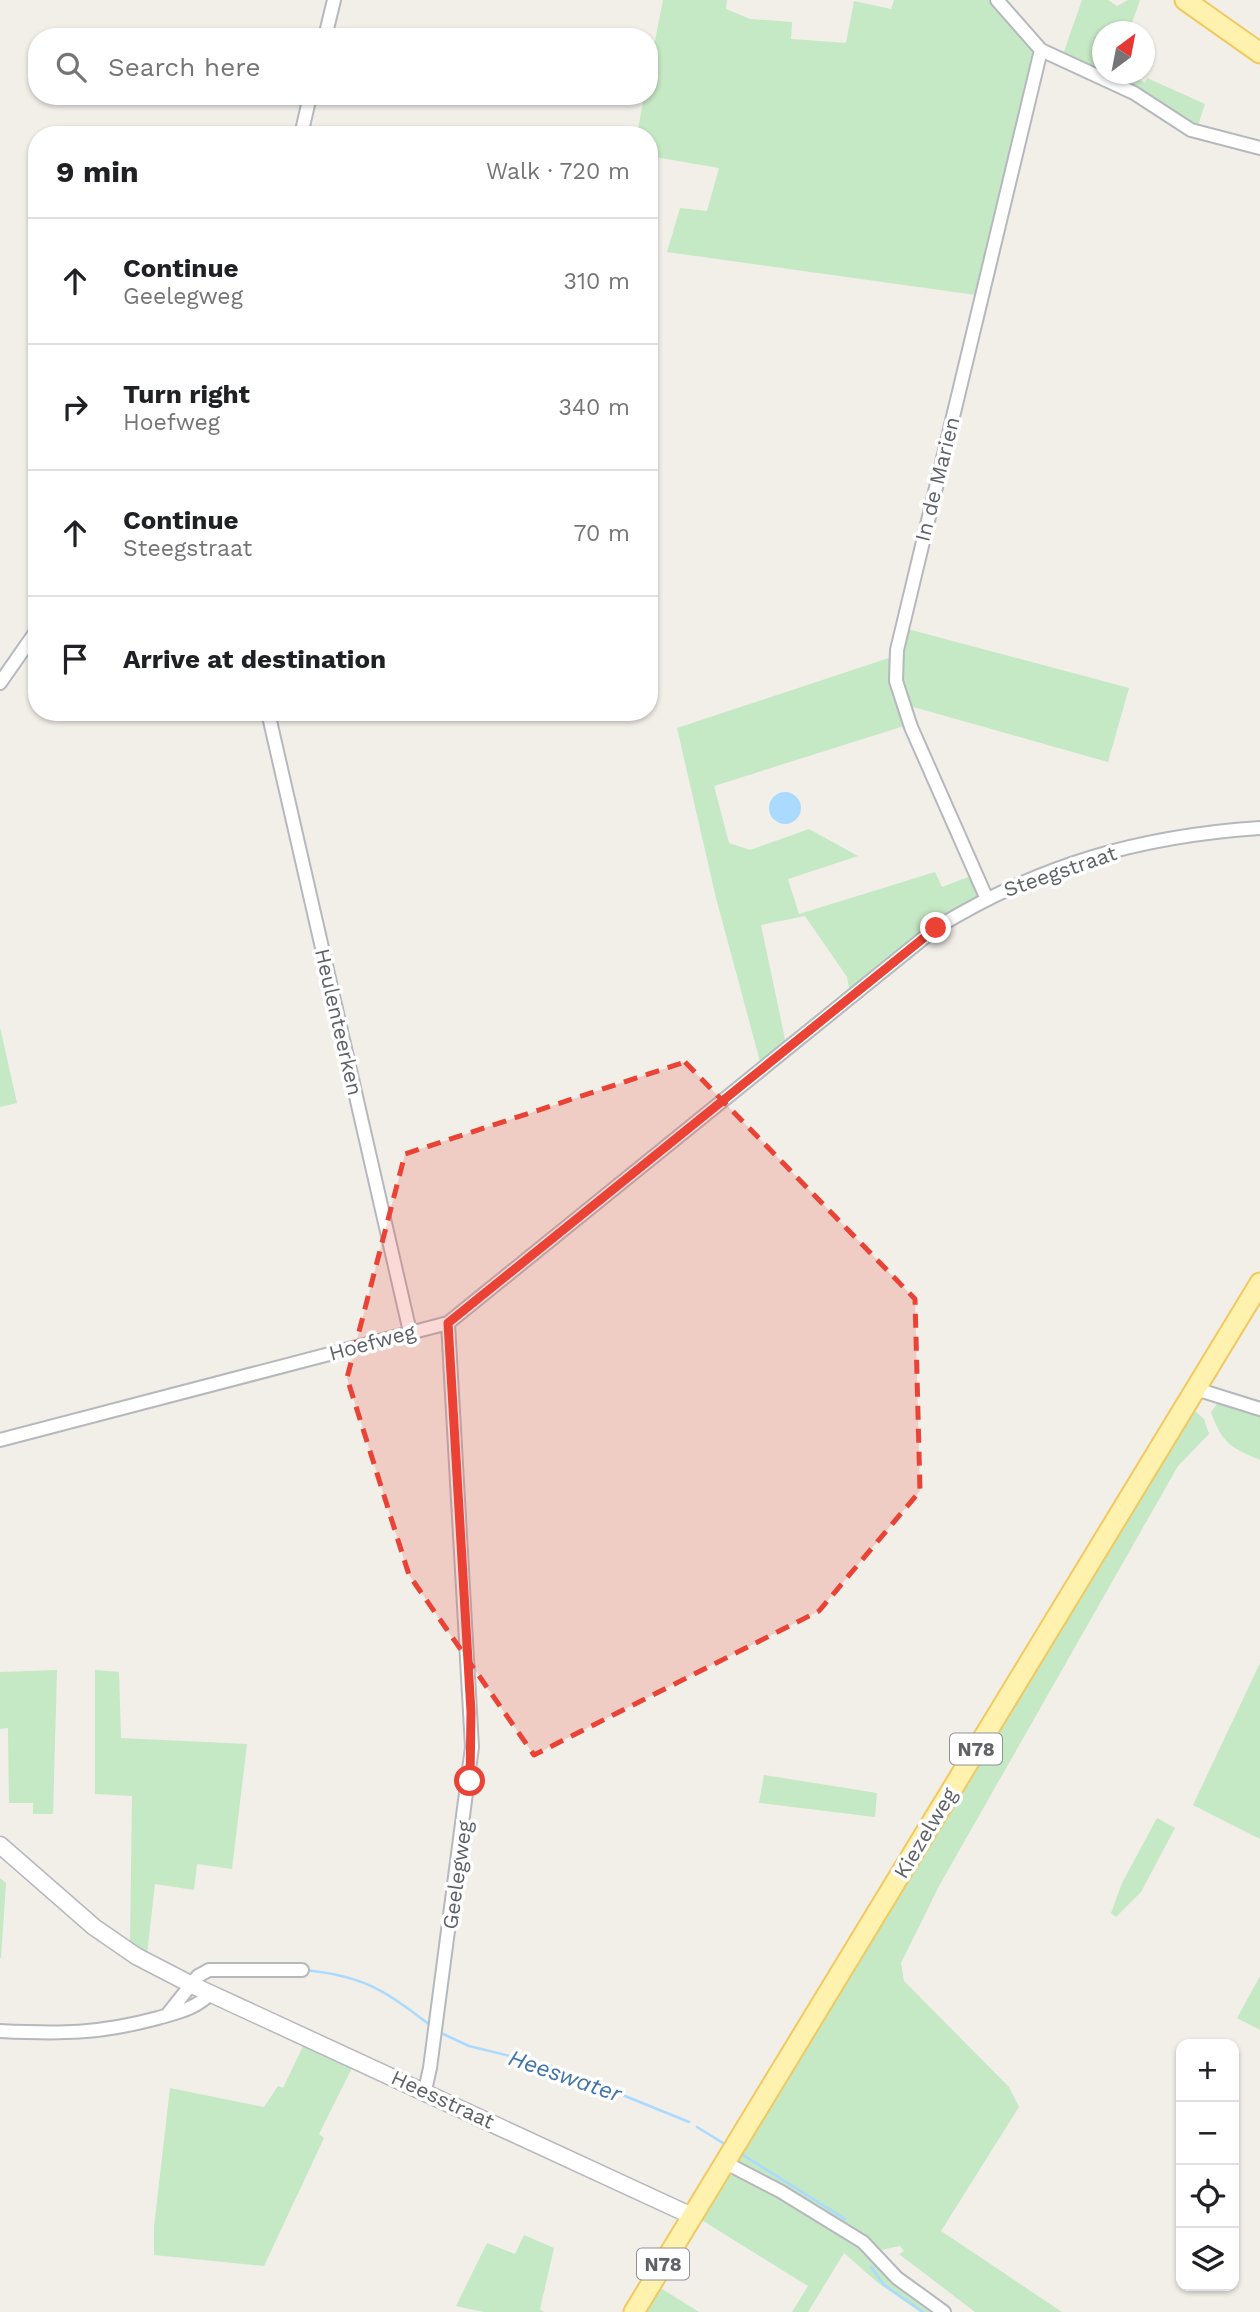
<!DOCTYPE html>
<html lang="en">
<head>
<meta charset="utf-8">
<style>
	:root { --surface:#fff; --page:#f6f6f6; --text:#202124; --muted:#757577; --line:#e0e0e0 }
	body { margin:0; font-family:"Work Sans",sans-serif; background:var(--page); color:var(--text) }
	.controls { position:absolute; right:21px; bottom:21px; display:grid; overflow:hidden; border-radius:14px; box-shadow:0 2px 5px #0004 }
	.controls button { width:63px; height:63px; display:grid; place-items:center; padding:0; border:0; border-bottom:2px solid var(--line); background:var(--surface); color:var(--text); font:35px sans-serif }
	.compass { position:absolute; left:1092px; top:21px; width:63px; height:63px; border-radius:50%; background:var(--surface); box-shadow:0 2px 5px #0004; rotate:32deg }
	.stop { position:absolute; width:21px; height:21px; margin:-16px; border:5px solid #ea4335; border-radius:50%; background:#fff }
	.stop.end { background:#ea4335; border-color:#fff; box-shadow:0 2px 7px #0008 }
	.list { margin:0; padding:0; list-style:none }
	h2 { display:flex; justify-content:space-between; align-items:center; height:91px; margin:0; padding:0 28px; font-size:30px }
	h2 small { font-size:23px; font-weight:400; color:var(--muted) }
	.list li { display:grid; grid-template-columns:46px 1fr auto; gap:21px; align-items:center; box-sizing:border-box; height:126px; padding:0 28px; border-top:2px solid var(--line) }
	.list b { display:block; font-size:26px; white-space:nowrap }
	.list p { margin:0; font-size:23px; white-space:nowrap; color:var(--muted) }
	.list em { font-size:23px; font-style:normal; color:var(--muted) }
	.icon { flex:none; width:38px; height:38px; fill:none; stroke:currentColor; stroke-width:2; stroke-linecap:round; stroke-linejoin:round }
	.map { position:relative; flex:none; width:1260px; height:2312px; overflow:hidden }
	.search { position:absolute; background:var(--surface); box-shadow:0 2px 5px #0004; left:28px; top:28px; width:630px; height:77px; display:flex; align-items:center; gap:18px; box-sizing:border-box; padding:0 24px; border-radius:28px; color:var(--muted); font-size:26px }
	.panel { position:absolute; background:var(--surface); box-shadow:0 2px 5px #0004; left:28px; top:126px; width:630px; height:595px; border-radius:28px }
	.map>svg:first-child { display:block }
</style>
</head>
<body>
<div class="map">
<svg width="1260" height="2312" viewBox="0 0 1260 2312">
	<rect width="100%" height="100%" fill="#f1efe8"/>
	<path fill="#c5e8c5" d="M663,0H727L726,9L750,19L792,22L791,39L846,43L854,1L891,9L894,0H993L1033,47L1034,60L976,295L667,252L680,208L707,211L719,168L649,156V135H637L644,96H649V71Z
		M1082,0H1108L1117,6L1128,0H1140L1129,31L1102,32V73L1062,57Z
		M1103,74H1129L1145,83L1147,78L1205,104L1197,129Z
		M904,628L1129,688L1108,762L906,705L899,684Z
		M892,657L907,725L714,786L729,843L750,850L809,829L858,856L788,879L799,914L935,872L942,887L973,875L977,896L850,993L847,977L805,916L761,925L786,1044L761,1065L716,898L677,728Z
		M0,1027L17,1103L0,1107Z
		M1219,1401L1260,1413V1460C1231,1448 1222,1443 1211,1412Z
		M1193,1409L1204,1419L1209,1434L1178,1466L939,1886L901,1963L904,1981L1009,2087L1019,2107L941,2231L1062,2312H975L899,2254L904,2251L900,2246L881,2250L823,2210L736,2161Z
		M1260,1663V1839L1193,1805Z
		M57,1670L53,1814H33V1803H9L8,1728L0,1729V1672Z
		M95,1670L119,1672L121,1738L247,1744L232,1869L197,1864L194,1890L155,1884L147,1954L130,1945L132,1796L95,1794Z
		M764,1775L877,1793L875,1817L759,1803Z
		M1157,1818L1175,1828L1141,1892L1116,1917L1111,1913L1122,1883Z
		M0,1878L6,1883L1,1958H0Z
		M1260,1976V2030L1237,2018Z
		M305,2042L354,2064L319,2134L324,2138L264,2266L154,2255V2227L170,2088L264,2107L278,2086L283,2088Z
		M736,2174C812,2208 874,2259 938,2312H920L877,2282L844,2253L808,2312H792L808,2286L700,2219L725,2178Z
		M524,2235L554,2248L540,2309L544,2312H484L456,2306L487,2243L515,2254Z
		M659,2287L699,2312H643Z"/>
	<path fill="#aadaff" d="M769 808a16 16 0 1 1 32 0a16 16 0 1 1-32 0Z"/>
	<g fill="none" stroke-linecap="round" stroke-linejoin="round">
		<path stroke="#aadaff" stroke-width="2.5" d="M305,1970C364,1976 384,1990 430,2025
			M441,2033L469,2046L551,2066L689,2122
			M697,2127L723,2143
			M743,2155L845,2219
			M871,2267L884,2285L923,2312"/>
		<defs>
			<path id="minor" d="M997,0L1041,50L1134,93L1191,130L1260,148
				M325,37L334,0
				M301,135L310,96
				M0,683L37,630
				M268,712L410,1332
				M986,897L911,727L896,681L897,650L1041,50
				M1196,1389L1260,1409
				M0,1440L448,1323L936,928C1039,865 1139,836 1260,828
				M167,2015L198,1976L209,1970H302
				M0,2031C60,2034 99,2034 158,2018C179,2012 195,2009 211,1993
				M425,2090L430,2068L472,1747L448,1323
				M724,2162L780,2191L863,2242L897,2278L944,2312"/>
			<path id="tertiary" d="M0,1845L94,1927L136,1956L192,1985L692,2216"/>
			<path id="primary" d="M1185,0L1260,53
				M634,2312L1260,1283"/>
		</defs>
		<use href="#minor" stroke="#b5b8bc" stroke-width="16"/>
		<use href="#tertiary" stroke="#b5b8bc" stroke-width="19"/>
		<use href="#primary" stroke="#f2c960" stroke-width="23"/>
		<use href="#minor" stroke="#fff" stroke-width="12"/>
		<use href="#tertiary" stroke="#fff" stroke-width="16"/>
		<use href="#primary" stroke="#fff2af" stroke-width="19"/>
	</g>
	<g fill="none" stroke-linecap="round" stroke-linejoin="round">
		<path stroke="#ea4335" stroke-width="9" d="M470,1781L471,1712L448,1323L936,928"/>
	</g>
	<path fill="#ea4335" fill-opacity="0.2" stroke="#ea4335" stroke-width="5" stroke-dasharray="14 9" stroke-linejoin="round" d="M685,1062L915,1299L920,1491L819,1611L534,1755L409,1575L347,1378L405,1154Z"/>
	<g text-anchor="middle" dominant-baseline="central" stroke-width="7" stroke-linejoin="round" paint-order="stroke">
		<g fill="#fff" stroke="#8f9295" stroke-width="2">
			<rect x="950" y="1733.5" width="52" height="31" rx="5"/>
			<rect x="637" y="2248.5" width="52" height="31" rx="5"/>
		</g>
		<g font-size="19" font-weight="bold" fill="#5f6368">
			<text x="976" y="1749">N78</text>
			<text x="663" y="2264">N78</text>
		</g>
		<g font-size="21" fill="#5f6368" stroke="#fff">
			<text transform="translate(937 479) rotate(-76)">In de Marien</text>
			<text transform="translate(1060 871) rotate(-19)">Steegstraat</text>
			<text transform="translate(339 1022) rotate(77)">Heulenteerken</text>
			<text transform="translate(372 1342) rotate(-15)">Hoefweg</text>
			<text transform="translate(925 1833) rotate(-59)">Kiezelweg</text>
			<text transform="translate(457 1875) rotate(-82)">Geelegweg</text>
			<text transform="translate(443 2099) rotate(25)">Heesstraat</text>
		</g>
		<g font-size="23" font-style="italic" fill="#4174aa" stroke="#fff">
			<text transform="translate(565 2076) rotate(19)">Heeswater</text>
		</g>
	</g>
</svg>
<div class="controls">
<button>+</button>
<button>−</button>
<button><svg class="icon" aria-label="locate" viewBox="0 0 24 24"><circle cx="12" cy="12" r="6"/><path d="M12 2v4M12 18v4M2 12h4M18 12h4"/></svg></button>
<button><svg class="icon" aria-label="layers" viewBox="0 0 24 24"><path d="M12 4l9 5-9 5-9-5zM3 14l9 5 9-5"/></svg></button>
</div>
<svg class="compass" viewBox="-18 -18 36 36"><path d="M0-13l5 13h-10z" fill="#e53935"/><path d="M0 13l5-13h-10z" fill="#757577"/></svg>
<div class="stop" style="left:470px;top:1781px"></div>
<div class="stop end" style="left:936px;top:928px"></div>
<div class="search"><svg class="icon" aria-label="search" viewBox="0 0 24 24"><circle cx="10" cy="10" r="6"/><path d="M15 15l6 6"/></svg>Search here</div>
<section class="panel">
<h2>9 min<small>Walk · 720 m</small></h2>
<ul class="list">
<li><svg class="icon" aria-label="ahead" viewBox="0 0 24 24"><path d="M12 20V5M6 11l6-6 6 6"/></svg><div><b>Continue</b><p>Geelegweg</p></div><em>310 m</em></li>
<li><svg class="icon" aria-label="right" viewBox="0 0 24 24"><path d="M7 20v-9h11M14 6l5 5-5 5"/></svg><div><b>Turn right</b><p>Hoefweg</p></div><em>340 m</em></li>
<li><svg class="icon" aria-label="ahead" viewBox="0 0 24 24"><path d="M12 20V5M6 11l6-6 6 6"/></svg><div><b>Continue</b><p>Steegstraat</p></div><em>70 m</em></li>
<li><svg class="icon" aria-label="arrive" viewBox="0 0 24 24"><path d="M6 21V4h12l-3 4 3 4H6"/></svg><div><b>Arrive at destination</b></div></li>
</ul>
</section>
</div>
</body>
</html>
